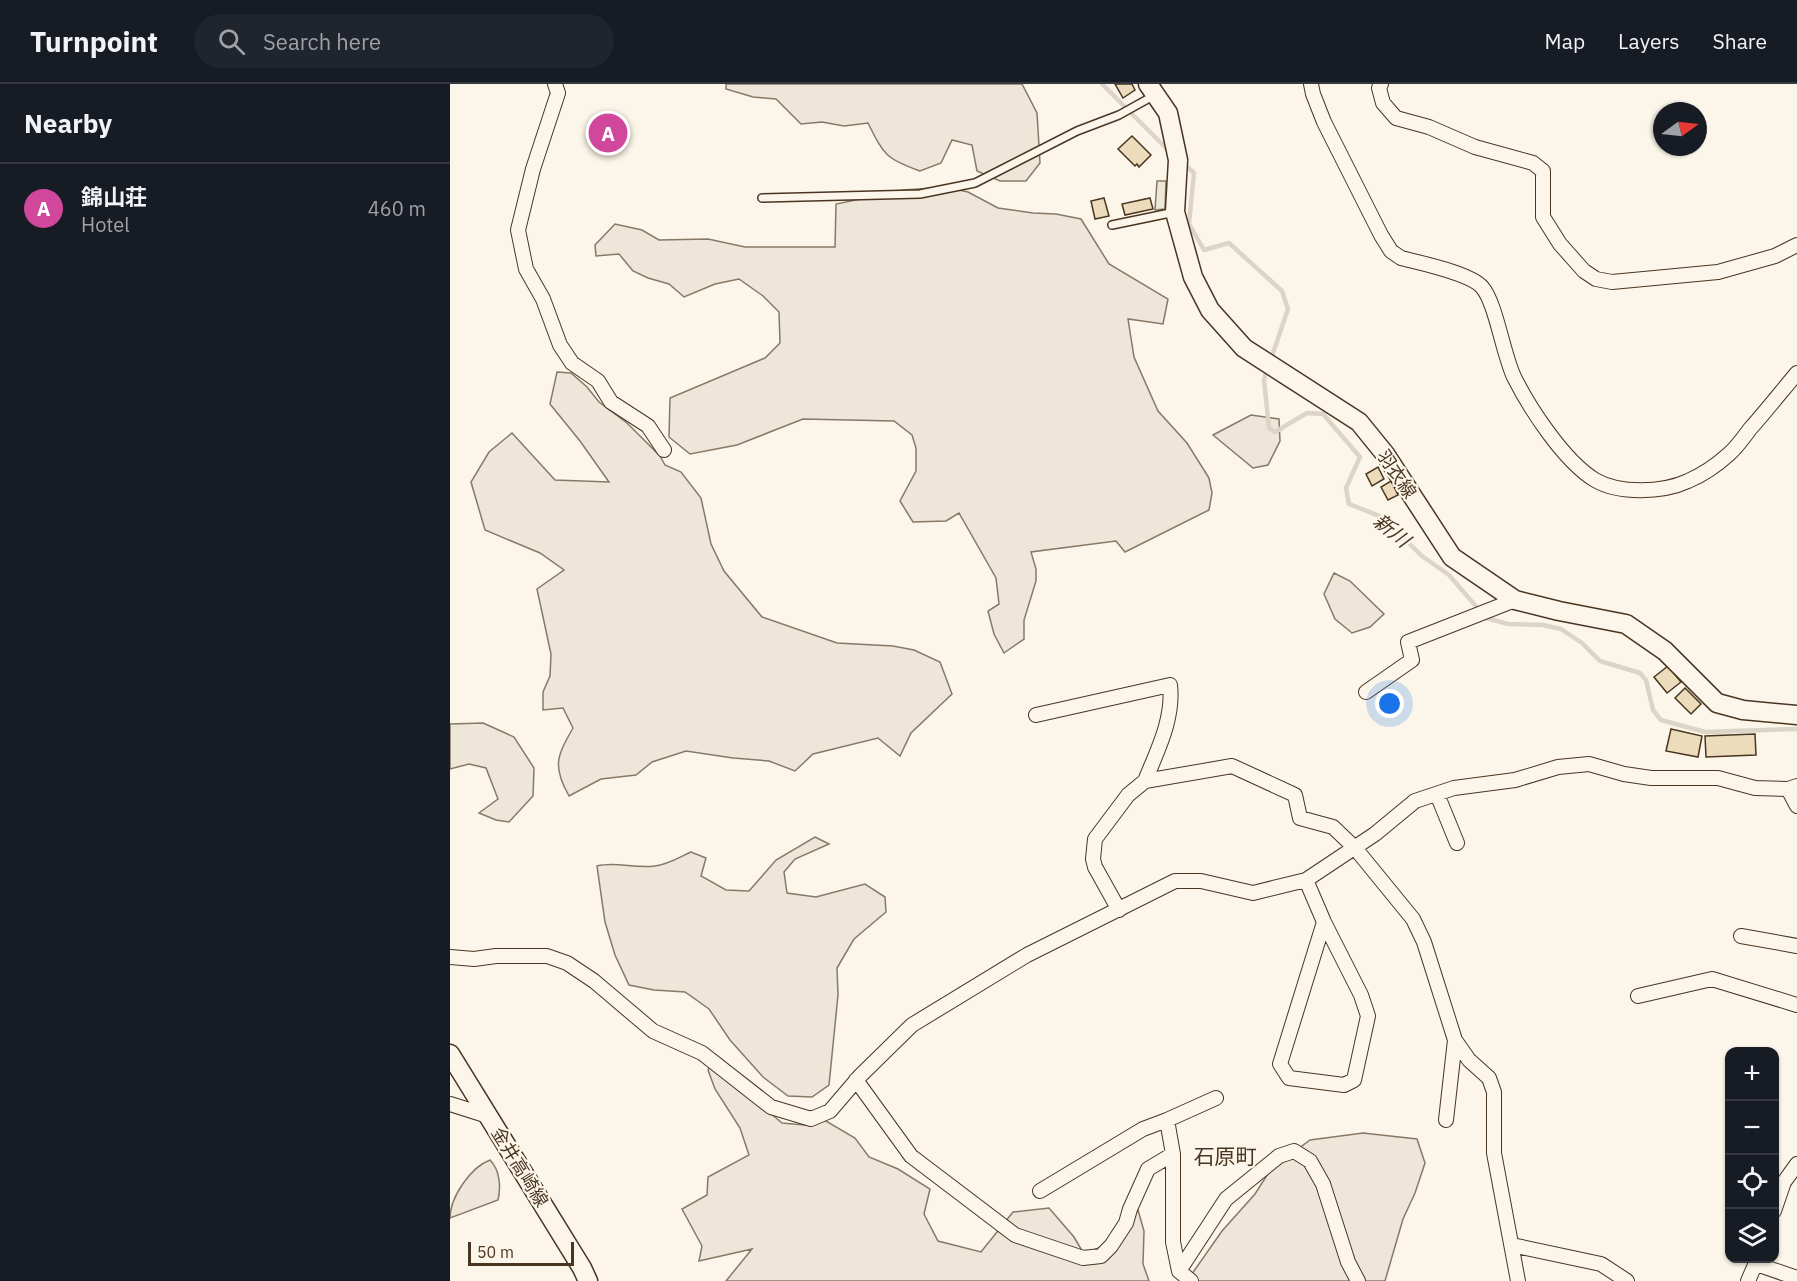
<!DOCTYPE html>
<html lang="en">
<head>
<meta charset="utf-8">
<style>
	:root { --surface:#171b24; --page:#20242c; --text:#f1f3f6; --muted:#9ea1a6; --line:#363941; --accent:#c62828 }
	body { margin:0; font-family:"IBM Plex Sans","Noto Sans JP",sans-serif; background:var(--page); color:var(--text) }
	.controls { position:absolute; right:18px; bottom:18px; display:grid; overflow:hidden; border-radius:12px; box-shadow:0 2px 4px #0004 }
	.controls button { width:54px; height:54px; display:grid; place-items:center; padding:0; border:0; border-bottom:2px solid var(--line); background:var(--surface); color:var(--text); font:30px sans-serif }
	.compass { position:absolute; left:1203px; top:18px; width:54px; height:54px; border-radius:50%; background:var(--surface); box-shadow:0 2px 4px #0004; rotate:75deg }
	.scale { position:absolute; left:18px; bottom:15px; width:106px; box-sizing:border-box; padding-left:6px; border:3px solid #4a3520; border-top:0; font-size:16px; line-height:21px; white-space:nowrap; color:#4a3520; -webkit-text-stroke:4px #fbf6e9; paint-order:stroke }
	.you { position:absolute; left:940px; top:620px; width:21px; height:21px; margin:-15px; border:4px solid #fff; border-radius:50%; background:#1a73e8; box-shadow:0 0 0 9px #1a73e833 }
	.badge { display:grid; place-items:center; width:39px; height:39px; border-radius:50%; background:var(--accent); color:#fff; font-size:20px; font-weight:700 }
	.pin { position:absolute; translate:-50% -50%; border:3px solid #fff; box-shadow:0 2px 6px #0006 }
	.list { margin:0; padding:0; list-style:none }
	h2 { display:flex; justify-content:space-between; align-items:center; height:78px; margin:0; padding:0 24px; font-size:26px }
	h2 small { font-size:20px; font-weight:400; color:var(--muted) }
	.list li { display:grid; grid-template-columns:39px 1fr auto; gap:18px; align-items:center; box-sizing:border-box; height:90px; padding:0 24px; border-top:2px solid var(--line) }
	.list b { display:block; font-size:22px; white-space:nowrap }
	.list p { margin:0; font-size:20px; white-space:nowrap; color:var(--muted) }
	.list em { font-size:20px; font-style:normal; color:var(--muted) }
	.icon { flex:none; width:33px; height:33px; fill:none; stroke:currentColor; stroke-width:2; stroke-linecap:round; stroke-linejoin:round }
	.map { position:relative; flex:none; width:1347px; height:1197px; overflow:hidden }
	header { display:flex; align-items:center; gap:36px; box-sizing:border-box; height:84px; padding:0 30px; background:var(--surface); border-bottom:2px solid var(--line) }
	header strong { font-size:28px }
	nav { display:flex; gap:33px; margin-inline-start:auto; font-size:21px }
	.search { width:420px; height:54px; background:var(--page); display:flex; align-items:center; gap:15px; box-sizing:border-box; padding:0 21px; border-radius:33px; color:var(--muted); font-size:22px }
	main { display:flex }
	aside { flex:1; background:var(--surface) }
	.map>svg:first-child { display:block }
</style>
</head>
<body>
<header>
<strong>Turnpoint</strong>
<div class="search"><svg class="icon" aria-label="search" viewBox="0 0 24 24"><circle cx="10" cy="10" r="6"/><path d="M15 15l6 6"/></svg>Search here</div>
<nav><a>Map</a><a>Layers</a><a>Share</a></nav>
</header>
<main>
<aside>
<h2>Nearby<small></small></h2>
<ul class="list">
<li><span class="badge" style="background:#d1479c">A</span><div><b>錦山荘</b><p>Hotel</p></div><em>460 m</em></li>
</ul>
</aside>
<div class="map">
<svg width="1347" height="1197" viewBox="0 0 1347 1197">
	<rect width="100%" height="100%" fill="#fbf6e9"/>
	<path fill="#ede6d9" stroke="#887966" stroke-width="1.5" d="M276,0H572L587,29L590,79L576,97H550L527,87L522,61L502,56L491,79L470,87C436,75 434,71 418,39L394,42L372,38L351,40L326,15L303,13L276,5Z
		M496,103L518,108L548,124L583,129L606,130L631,135L659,180L718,215L713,240L678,235L684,273L708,327L737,359L759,394L762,409L759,426L675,468L666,457L581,468L586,485V497L574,536V555L554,569L544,550L538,527L549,520L546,494L509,429L496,437L463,438L450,417L466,387V364L462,351L444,337L353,335L287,361L240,370L219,353L220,314L315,274L330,259L329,228L313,212L289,195L265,200L234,213L219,200L198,194L183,187L169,170L146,172L145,161L165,140L192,146L209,156L258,155L295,163H385L386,120L454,106Z
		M107,288L121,289L137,303L149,318L177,339L210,372L215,381L231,388L251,414L261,460L274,487L312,533L387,559L443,562L464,566L490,578L502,610L461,649L450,672L428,654L363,670L345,687L319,677L283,674L236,667L202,678L186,691L151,695L119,712C102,682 107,672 123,644L113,624L93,626V608L100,592L101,570L87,505L114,486L90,469L35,446L21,398L39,368L62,349L105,396L159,398L130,357L100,320Z
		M801,331L829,335L830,357L818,381L803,384L763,351Z
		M884,489L900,497L934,530L920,543L902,549L885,535L874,510Z
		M33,639L64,653L84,684L83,712L59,738L46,736L29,729L48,715L36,684L19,680L0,685V640Z
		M365,753L379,760L345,775L334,788L337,809L366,813L415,800L435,813L436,828L404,855L387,884L388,911L379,1001L362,1013L338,1012L313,993L280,956L259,925L235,908L204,906L179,901L165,871L155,838L147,782C166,777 185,785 205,782C217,781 230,773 241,768L256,774L251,792L276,806L299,807L326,776Z
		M262,980L332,1039L355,1041L371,1034L405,1054L419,1073L448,1085L480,1105L474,1130L488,1157L531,1168L563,1128L599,1124L624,1153L634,1170L668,1156L688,1126L694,1147L693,1180L699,1197H276L302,1165L249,1177L252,1162L232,1125L257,1111L258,1093L299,1071L290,1044L265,1005L258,986Z
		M913,1049L967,1055L975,1079L965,1109L953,1135L935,1197H737L772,1147L805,1110L821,1085L860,1056Z
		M40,1076C50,1086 51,1103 48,1116L0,1134C0,1113 21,1083 40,1076Z"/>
	<path fill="#ede7d9" stroke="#887966" stroke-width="1.5" d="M707,97H716L715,125L705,126Z"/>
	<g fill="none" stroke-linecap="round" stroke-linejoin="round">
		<path stroke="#dcd4c6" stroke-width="4.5" d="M652,0L720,68
			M733,79L744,89L739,140L754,166L779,159L832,207L838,225L821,275
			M817,285L814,296L819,344L825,348L857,329L873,330L910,373L896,404L899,420L932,433L972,472L999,491L1036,534L1058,540L1093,541L1111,545L1132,559L1150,577L1190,589L1196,596L1203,626L1211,636L1255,648L1347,645"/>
	</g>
	<path fill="#ecdcbc" stroke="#4a3520" stroke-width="1.5" d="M665,0H682L685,6L673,14Z
		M682,52L701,71L689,83L687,80L685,82L668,65Z
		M654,114L659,132L645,135L641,117Z
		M700,114L703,125L675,131L672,120Z
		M928,383L934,395L922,402L916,390Z
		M941,397L948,411L938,416L931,403Z
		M1218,582L1231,598L1217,609L1204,593Z
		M1235,604L1251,620L1241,630L1225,614Z
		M1221,645L1252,652L1248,673L1216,667Z
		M1305,650L1306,671L1256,673L1255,652Z"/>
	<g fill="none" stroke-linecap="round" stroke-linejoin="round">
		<defs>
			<path id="lane" d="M312,114L470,110L525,99L627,47L669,31L705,11
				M662,141L725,128"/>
			<path id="street" d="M105,0L108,9L83,85L68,146L76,185L93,215L110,261L122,279L148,297L161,318L198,342L214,366
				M861,0L863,10L874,38L931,151L941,167L951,174C970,179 1020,189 1032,203C1046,219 1053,270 1064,293C1080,325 1114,377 1145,396C1169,410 1212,409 1238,397C1252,391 1268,380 1279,370C1287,363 1294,353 1300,345C1316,327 1331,308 1347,289
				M931,0L929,4L933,19L946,34L979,43L1025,63L1083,79L1093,87V133L1110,160L1134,187L1146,195L1162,198L1268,188L1325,172L1347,161
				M916,608L962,576L958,558L1065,516
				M586,631L720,601C724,635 707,667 695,697
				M1338,705L1347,722
				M987,710L1007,759
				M856,796L874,838L911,911L918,932L904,996L894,1001L839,994L830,980L874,838
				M669,826L645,783L643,775L645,755L678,711L695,697L782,682L845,711L850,734L883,743L905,764L963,835L974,858L1005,956L1019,976L1039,994L1044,1008V1069L1068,1197
				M1291,852L1347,862
				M0,873L24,875L46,872H97L117,879L144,897L203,947L252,969L321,1023L361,1035L380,1027L410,992L462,941L577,871L725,797H751L803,809L856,796L925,750L965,717L1004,704L1065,696L1108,683L1139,680L1174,690L1201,694H1268L1305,704L1338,705L1347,702
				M1188,912L1262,895L1347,921
				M406,996L461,1072L565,1151L633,1174L651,1172L661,1162L676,1139L680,1125L698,1085L723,1070V1158L729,1187L741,1197
				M0,1020L38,1032
				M717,1036L766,1014
				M996,1036L1005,956
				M590,1107L693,1045L717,1036L723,1070
				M1324,1127L1334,1098L1347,1080
				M1062,1161L1151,1180L1177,1197
				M1306,1180L1347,1194
				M729,1187L776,1115L829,1072L844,1067L860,1077L873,1100L898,1178L908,1197
				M1298,1197L1308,1174"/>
			<path id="secondary" d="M698,0L718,29L728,76L725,128L743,193L760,226L794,264L909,338L935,370L1002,473L1065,516L1109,527L1176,540L1215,567L1267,619L1293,626L1347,631
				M0,970L132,1184L138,1197"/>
		</defs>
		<use href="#lane" stroke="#4a3520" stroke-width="10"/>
		<use href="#street" stroke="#4a3520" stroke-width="16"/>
		<use href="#secondary" stroke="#4a3520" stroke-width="21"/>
		<use href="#lane" stroke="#fbf6e9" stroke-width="7"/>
		<use href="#street" stroke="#fbf6e9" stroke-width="14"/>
		<use href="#secondary" stroke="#fbf6e9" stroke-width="18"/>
	</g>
	<g text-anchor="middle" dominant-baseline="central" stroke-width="4.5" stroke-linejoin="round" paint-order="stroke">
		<g font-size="18" fill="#4a3520" stroke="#fbf6e9">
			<text transform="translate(947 390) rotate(56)">羽衣線</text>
			<text transform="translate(70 1083) rotate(58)">金井高崎線</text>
		</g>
		<g font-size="20" font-style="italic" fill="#4a3520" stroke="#fbf6e9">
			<text transform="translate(942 446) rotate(39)">新川</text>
		</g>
		<g font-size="21" fill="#4a3520" stroke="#fbf6e9">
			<text x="775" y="1072">石原町</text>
		</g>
	</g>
</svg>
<div class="controls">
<button>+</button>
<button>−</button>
<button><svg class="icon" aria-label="locate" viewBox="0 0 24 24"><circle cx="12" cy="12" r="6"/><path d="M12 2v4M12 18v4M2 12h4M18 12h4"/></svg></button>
<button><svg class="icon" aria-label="layers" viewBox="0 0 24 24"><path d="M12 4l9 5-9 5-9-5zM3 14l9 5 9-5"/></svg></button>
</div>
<svg class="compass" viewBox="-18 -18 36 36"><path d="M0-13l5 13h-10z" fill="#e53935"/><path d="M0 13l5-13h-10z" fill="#9ea1a6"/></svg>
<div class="scale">50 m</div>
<div class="you"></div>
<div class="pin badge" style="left:158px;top:49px;background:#d1479c">A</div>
</div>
</main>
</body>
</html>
